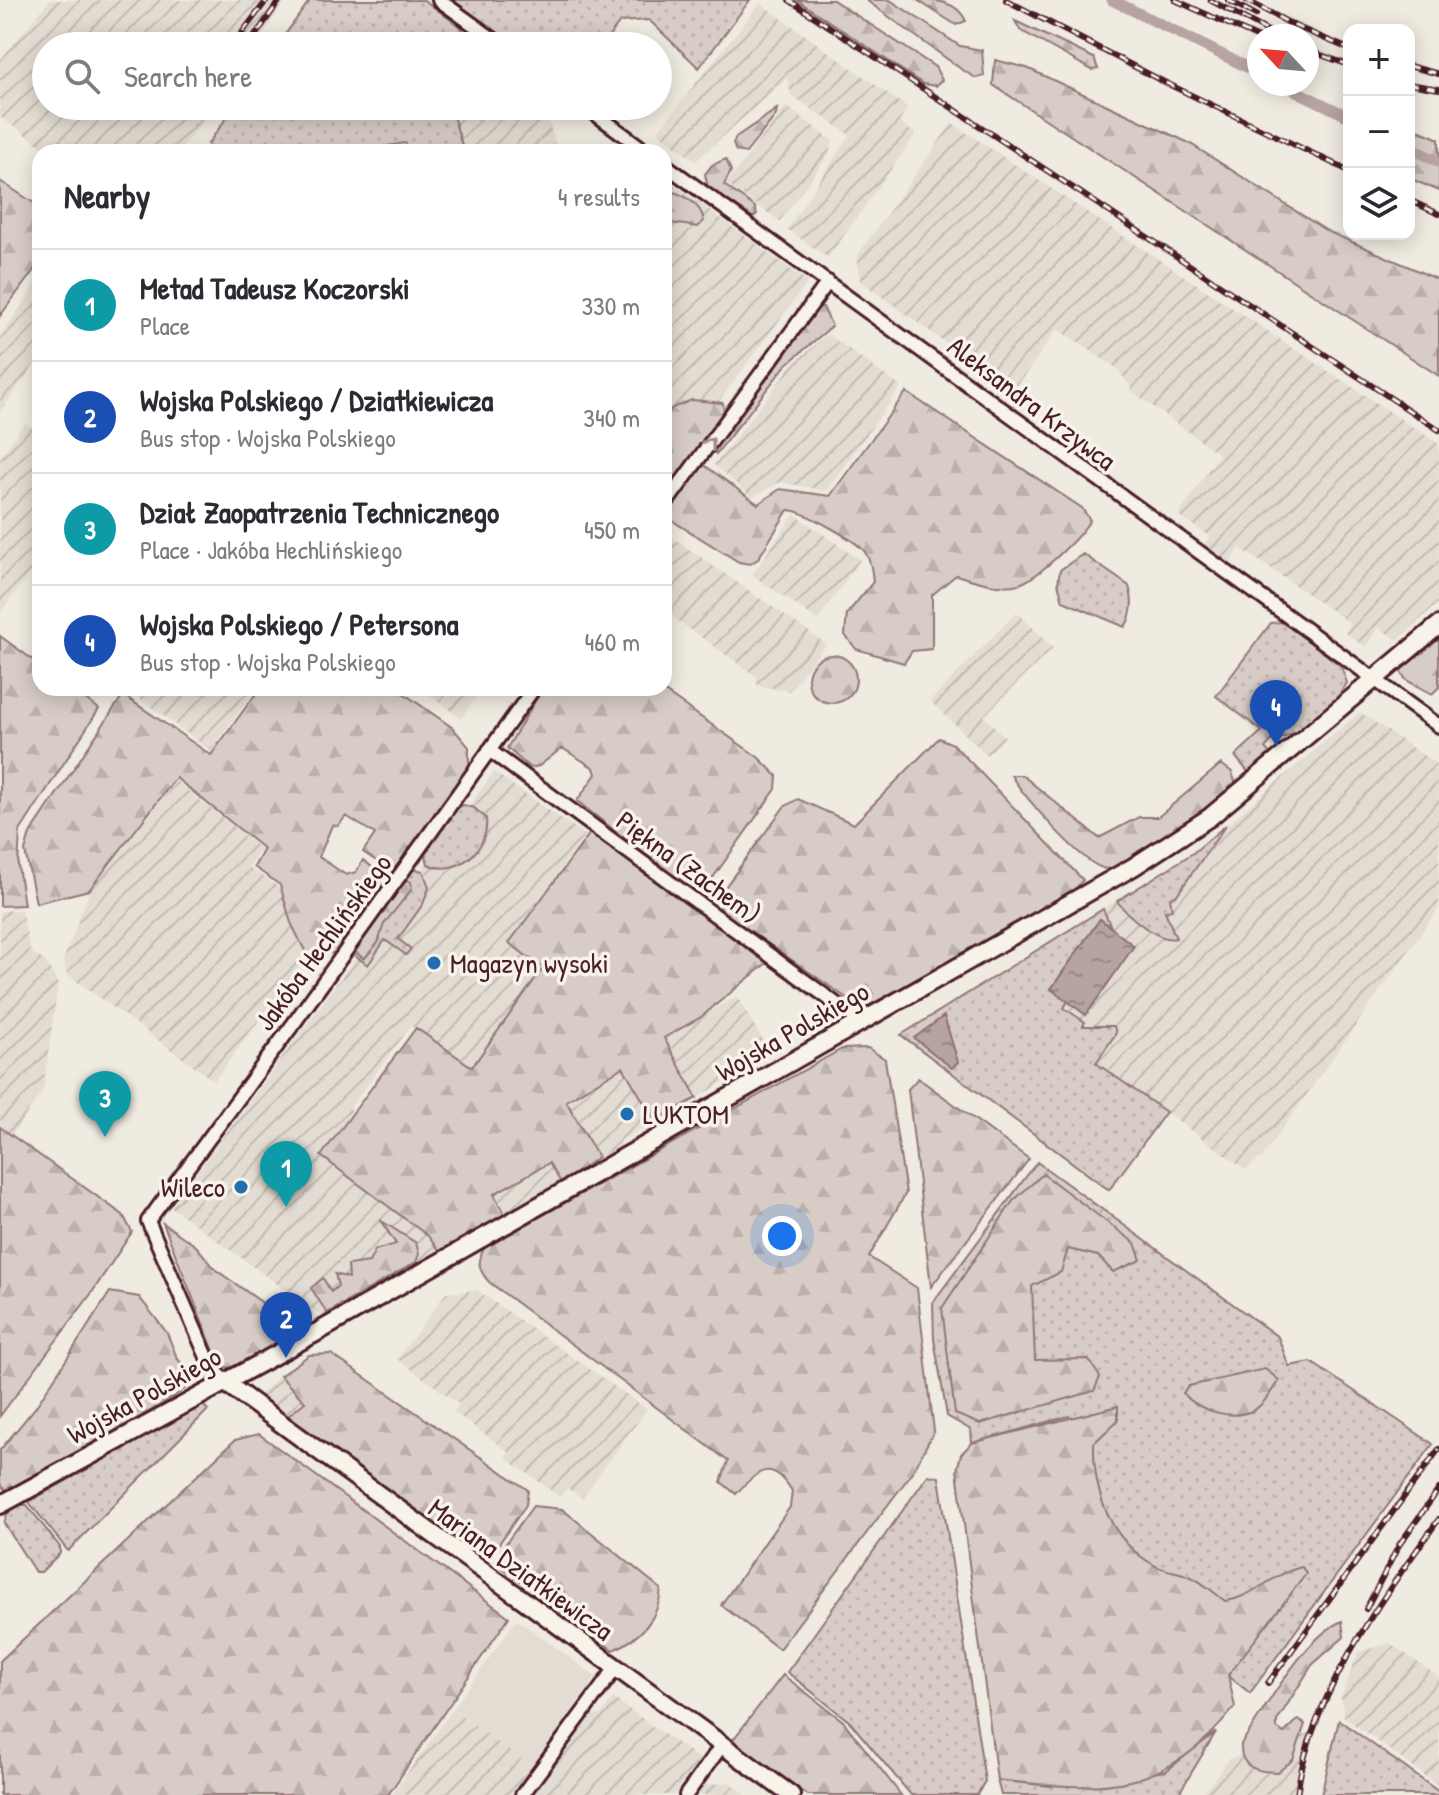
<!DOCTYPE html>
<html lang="en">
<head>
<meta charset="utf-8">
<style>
	:root { --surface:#fff; --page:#f7f7f7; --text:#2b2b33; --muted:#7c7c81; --line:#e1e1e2; --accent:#111827 }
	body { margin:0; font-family:"Patrick Hand",sans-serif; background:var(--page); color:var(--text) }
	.controls { position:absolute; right:24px; top:24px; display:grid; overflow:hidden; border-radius:16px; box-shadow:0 4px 20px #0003 }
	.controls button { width:72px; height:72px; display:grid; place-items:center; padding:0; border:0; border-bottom:2px solid var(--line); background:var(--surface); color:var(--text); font:40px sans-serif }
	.compass { position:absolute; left:1247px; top:24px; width:72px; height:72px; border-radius:50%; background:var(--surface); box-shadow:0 4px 20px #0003; rotate:296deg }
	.you { position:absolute; left:782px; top:1236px; width:28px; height:28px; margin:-20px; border:6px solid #fff; border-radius:50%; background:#1a73e8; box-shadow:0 0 0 12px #1a73e833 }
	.badge { display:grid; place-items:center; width:52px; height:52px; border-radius:50%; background:var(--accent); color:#fff; font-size:26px; font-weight:700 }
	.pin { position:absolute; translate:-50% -66px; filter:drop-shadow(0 2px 4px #0008) }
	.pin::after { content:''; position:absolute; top:42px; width:28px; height:24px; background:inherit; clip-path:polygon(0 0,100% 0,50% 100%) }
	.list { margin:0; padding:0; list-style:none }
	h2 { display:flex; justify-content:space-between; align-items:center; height:104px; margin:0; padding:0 32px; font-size:34px }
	h2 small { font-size:26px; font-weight:400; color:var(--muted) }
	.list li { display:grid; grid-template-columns:52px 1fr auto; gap:24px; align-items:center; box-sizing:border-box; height:112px; padding:0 32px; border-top:2px solid var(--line) }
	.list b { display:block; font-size:30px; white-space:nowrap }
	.list p { margin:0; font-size:26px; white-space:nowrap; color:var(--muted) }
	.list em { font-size:26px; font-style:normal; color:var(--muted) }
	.icon { flex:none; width:44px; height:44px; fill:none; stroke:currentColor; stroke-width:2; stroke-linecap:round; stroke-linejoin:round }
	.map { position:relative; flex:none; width:1439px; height:1795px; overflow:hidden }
	.search { position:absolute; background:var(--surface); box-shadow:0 4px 20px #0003; left:32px; top:32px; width:640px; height:88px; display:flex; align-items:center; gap:20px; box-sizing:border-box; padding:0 28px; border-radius:44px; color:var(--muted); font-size:30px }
	.panel { position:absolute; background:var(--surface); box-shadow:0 4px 20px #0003; left:32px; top:144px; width:640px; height:552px; border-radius:24px }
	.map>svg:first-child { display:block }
</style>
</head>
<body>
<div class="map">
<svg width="1439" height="1795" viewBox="0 0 1439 1795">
	<defs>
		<pattern id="industrial-furrows" width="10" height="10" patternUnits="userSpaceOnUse" patternTransform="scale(2)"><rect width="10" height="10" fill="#e3dcd2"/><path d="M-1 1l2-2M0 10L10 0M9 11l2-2" fill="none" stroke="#c4bcb4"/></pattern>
		<pattern id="grass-dots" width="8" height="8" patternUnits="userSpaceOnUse" patternTransform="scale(2)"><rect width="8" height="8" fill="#d8cdc6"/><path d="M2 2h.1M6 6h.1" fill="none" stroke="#bbb0aa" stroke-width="1.8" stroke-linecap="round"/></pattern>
		<pattern id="forest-firs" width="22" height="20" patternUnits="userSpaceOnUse" patternTransform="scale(2)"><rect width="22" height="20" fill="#d8cdc6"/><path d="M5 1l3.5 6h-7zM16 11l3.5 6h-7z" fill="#bbb0aa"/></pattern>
		<pattern id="water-ripples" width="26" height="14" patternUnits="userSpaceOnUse" patternTransform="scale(2)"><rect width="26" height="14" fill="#b7a4a2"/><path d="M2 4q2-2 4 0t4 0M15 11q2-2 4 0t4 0" fill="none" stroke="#978584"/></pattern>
	</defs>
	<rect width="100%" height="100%" fill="#f0ebe0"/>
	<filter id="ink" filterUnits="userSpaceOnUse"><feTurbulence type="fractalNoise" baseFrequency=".0125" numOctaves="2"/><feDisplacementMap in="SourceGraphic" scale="16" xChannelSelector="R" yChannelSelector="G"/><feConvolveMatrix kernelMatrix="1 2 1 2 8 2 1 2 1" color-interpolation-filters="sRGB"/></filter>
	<g filter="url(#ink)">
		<path fill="#e3dcd2" d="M517,1619L596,1677L531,1767L453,1709Z"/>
		<path fill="url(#industrial-furrows)" d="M50,0H287L255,46H46V106H216L178,152H50L0,117V60Z
			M760,3L908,108L899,122L916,134L828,258L787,229L850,135L791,95L787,78L696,161L657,132Z
			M450,106H544L558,152H465Z
			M786,106L833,141L828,156L780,221L726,184Z
			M952,123L1439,444V602L1398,640L1379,628L1366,647L1345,633L1350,624L1347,621L1240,548L1228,566L1202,548L1210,536L1178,516L1219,454L1134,393L1118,369L1057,329L1018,385L1007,387L860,281L857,256Z
			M672,183L808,282L664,475V185Z
			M40,279V357L0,412V336Z
			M828,334L901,387L826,491L780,482L752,497L714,465L793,364Z
			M25,423L40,433V559L0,613V457Z
			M794,514L860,560L818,620L752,575Z
			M666,533L826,644L789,691L757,686V677L664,611Z
			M1017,612L1053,648L984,716L1005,737L987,755L930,701Z
			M126,688H256L211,751Z
			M420,688H482L461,718Z
			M1360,712L1439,766V908L1263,1156L1246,1170L1089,1057L1037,1136L901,1035L1193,853Z
			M494,772L585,835L509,942L544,968L472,1067L411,1026L350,1108L354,1112L321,1156L428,1236L440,1252L324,1318L171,1207Z
			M176,781L261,849L249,867L332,923L214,1081L67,974L63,961L89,892Z
			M21,910L31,952L46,962L58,984L43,1090L8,1141L0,1134V911Z
			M737,996L771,1054L697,1098L664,1038Z
			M623,1067L655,1121L621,1140V1148L598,1157L565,1101Z
			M549,1163L562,1184L505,1216L493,1195Z
			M477,1290L647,1409L582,1498L567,1488L560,1497L506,1458L509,1452L454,1412L459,1404L397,1359L446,1293Z
			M280,1376L305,1402L283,1420L259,1395Z
			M1390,1643L1439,1677V1786L1344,1717L1341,1697L1358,1652Z
			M613,1698L700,1759L674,1795H533L592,1715H601Z
			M453,1709L531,1767L511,1795H392Z
			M1310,1733L1293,1795H1202L1229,1759Z
			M729,1782L746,1795H695L703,1785Z"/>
		<path fill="url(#grass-dots)" stroke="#917678" stroke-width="2" d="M310,0H424L463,29L452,46H277Z
			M453,0H750L699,68L649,20L620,22L602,46H515Z
			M235,106H450L462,145L412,152L405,143L351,152H214L208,144Z
			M1083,554L1129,586C1134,601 1133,614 1125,627L1063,601L1058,583L1060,570Z
			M1284,622L1341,666L1347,683C1333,707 1300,737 1272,740L1265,748L1271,755L1256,770L1248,772L1235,756L1262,731L1216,696L1271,623Z
			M463,805L474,808L486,818C490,849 457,878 428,864C420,844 445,813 463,805Z
			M1226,825L1176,896L1170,897L1172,910L1165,911L1176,938C1159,943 1127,915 1117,901L1193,853Z
			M415,869L423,871L429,887L423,904L398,939L411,949L406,955L385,940L368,965L355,956L354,949L407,873Z
			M1103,909L1111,927L1100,919L1051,989L1068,1001L1064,1008L1085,1022L1083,1026H1114L1116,1033L1096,1063L1166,1112L1109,1190L901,1035Z
			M1037,1162L1278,1337L1289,1366L1311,1362L1433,1444L1250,1693L1116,1587L1069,1416L972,1443L971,1430L947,1416L934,1339L933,1302Z
			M202,1404L208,1410L68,1551L29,1502Z
			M928,1475L939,1477L985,1781L977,1795H911L850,1722L787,1672Z
			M18,1505H27L60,1547V1553L41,1572H35L4,1523L7,1514Z
			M1339,1720L1439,1792V1795H1321Z
			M1216,1732L1178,1795H1001L997,1780L1050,1786L1166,1771Z"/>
		<path fill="url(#forest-firs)" stroke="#917678" stroke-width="2" d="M797,0H833L935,67L942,80L936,86L923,84Z
			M866,0H890L960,46L982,50L984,76L976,78L961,69Z
			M917,0C936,0 957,1 966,21L956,25Z
			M1015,21L1094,58L1098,69L1092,70L1020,30Z
			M995,60L1027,68L1189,143L1327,231L1439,280V376L993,85Z
			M777,109L776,115L746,153L736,151L733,144L736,137Z
			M1409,126L1439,139V191L1409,178Z
			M726,159L731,171L724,185L755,207L757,214L753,217L708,188L705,174L712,165Z
			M0,181L40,207V262L0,316Z
			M664,190C681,192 701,203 704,221L698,227L664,222Z
			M818,307H823L832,326L786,365L716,454L712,448Z
			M906,392L1082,508L1090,520C1080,537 1037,579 1019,584C998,589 976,581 956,575L932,595V649L912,651L904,663L856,649L845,635L847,614L873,582C872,572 871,561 865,552C856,540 802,510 788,510L758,559L750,564L739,562L668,518L666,510L696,467L704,465L758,504L780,489L830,496Z
			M692,400L723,403L724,411L664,495V418L672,408Z
			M0,636L40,665V688H71L99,709L20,831L18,866L24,905L0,906Z
			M1439,639V687L1432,694L1406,680L1400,670Z
			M808 679a24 24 0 1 1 48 0a24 24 0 1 1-48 0Z
			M260,688H396L453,728L469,747V769L394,873L363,852L375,834L346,816L338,826L332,825L319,857L346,875L356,872L363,860L390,881L338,952L308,957L291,923L280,885L254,867L264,849L176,778L89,890L36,903L25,851L30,834L123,695L211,755Z
			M543,688H659L758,757L777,776L776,789L705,889L688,888L577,801L596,774L594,768L562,748L539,766L530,768L507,748Z
			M939,738L953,744L1083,880L1071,894L872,1004L858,1006L720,910L723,890L784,807L798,799L854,824Z
			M1221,764L1232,772L1236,785C1213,803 1134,869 1107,869C1085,868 1022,795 1011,775H1022L1099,838L1139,817H1158Z
			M590,833L768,962L701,1017L664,1038L697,1098L655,1121L623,1067L566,1101L598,1157L562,1184L549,1163L494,1194L505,1216L440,1252L428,1236L321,1156L416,1028L472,1067L543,968L509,943Z
			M403,877L411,882L412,889L384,924L378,943L364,959L353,950Z
			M868,1048L885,1059L906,1193L869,1257L917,1288L934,1431L912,1473L779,1649L721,1605L790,1507L792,1491C772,1458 757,1470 736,1494L721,1482L728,1461L489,1282C478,1269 477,1263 484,1248L842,1049Z
			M918,1078L1029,1159L931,1287L908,1089Z
			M0,1127L123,1215L132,1232L91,1294L0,1416Z
			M1043,1174L1135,1243L1141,1260L1113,1272L1098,1256L1068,1249L1061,1272L1032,1286L1035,1360L1088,1359L1100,1377L1094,1391L980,1424L955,1414L942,1308L1013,1201Z
			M380,1220L416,1243L419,1254L416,1262L327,1313L311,1288L323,1278L331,1292L338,1286L335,1274L349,1278L348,1265L369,1262L375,1250L396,1244Z
			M163,1223L196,1246L216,1270L284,1318L303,1327L232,1368L220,1366Z
			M110,1292L139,1297L167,1333L177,1358L196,1381C137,1424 69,1453 7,1492L0,1484V1450L35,1408Z
			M331,1354L528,1490L526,1505L486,1562L283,1420L305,1402L280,1376L309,1355Z
			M1265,1369L1279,1380C1273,1389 1264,1405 1254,1410C1232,1421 1198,1411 1183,1393L1189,1386Z
			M1118,1406V1420L1094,1443C1093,1491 1109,1540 1154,1565C1164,1571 1178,1571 1189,1576C1202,1581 1214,1593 1225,1601C1252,1598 1274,1573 1302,1567L1306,1574L1228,1675L1235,1707C1165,1795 1103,1792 997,1780L957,1470L961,1454L972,1443Z
			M259,1434L509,1617L388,1795H0V1661L235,1440Z
			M533,1506L562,1509L661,1589C659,1618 640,1639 613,1650L500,1566L501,1550Z
			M1342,1621L1344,1637L1312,1665L1277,1721V1728L1284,1733L1298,1720L1305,1724L1293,1760L1278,1772C1259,1772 1239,1769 1241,1744C1265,1710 1303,1638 1342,1621Z
			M783,1675L843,1721L901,1795H807L732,1741Z"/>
		<path fill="url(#water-ripples)" stroke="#8b6f72" stroke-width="2" d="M1100,919L1134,946L1086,1015L1051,989Z
			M944,1016L958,1062L952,1068L914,1038Z"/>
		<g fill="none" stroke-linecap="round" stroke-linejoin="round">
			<path stroke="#b7a4a2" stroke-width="11" d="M1112,0L1259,73
				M1282,84L1349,117
				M1409,147L1439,162"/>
			<defs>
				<path id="minor" d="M439,0L503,46
					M585,106L647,152
					M664,164L1439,726
					M664,506L828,282
					M489,750L861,1022
					M223,1381L207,1357L148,1221L294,1023L534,688
					M522,1795L615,1669
					M686,1795L722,1745"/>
				<path id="tertiary" d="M223,1381L791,1795
					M0,1505L321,1330L1133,867L1210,817L1439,625"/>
			</defs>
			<use href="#minor" stroke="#4a1f2b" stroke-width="18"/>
			<use href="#tertiary" stroke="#4a1f2b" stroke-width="22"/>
			<use href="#minor" stroke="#f7f3e8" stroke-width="12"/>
			<use href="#tertiary" stroke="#f7f3e8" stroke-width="16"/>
			<defs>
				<path id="rail" d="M789,0L1439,430
					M1006,0L1164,82L1349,171
					M1175,0L1259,38
					M1210,0L1277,36
					M1228,0L1256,15
					M1246,0L1295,26L1349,49
					M232,46L267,0
					M248,46L280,0
					M1307,50L1349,65
					M1409,66L1439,74
					M1409,84L1439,89
					M1409,200L1439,214
					M1366,1609L1399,1545L1439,1489
					M1268,1683L1439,1449
					M1297,1795C1309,1697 1383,1597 1439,1519"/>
			</defs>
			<use href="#rail" stroke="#4a1f2b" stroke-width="6"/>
			<use href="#rail" stroke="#f7f3e8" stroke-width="3" stroke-dasharray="9" stroke-linecap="butt"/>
		</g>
		<defs><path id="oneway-chevron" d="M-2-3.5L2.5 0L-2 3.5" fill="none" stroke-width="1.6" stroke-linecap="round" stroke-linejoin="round" transform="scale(2)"/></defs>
		<use stroke="#a0898a" href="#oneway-chevron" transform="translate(710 443) rotate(-54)"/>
	</g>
	<g fill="#1f6fb2" stroke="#f7f3e8" stroke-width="3">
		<circle cx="434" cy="963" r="8"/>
		<circle cx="627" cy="1114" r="8"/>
		<circle cx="241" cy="1187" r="8"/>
	</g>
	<g text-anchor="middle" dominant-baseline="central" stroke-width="7" stroke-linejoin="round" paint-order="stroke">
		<g font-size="28" fill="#4a1f2b" stroke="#f7f3e8">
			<text transform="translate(1032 403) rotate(37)">Aleksandra Krzywca</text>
			<text transform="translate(689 867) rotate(36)">Piękna (Zachem)</text>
			<text transform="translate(323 942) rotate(-54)">Jakóba Hechlińskiego</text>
			<text transform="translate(792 1031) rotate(-30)">Wojska Polskiego</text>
			<text transform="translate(144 1395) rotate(-29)">Wojska Polskiego</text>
			<text transform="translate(521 1569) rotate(36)">Mariana Dziatkiewicza</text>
		</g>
		<g font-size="28" fill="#4a1f2b" stroke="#f7f3e8" text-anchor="start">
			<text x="450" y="963">Magazyn wysoki</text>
			<text x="643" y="1114">LUKTOM</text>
			<text x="225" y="1187" text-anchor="end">Wileco</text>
		</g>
	</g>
</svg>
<div class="controls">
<button>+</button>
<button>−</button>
<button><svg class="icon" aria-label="layers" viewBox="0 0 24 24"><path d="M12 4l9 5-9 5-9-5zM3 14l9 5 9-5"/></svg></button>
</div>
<svg class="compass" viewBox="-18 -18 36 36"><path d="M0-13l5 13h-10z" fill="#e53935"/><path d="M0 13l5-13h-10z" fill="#7c7c81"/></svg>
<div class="you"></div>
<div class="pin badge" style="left:286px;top:1207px;background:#0f9aa8">1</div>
<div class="pin badge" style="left:286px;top:1358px;background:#1a4fb4">2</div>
<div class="pin badge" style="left:105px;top:1137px;background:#0f9aa8">3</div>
<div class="pin badge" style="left:1276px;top:746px;background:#1a4fb4">4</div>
<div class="search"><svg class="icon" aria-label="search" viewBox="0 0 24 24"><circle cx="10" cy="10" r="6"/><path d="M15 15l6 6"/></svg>Search here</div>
<section class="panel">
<h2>Nearby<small>4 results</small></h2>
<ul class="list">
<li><span class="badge" style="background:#0f9aa8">1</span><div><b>Metad Tadeusz Koczorski</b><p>Place</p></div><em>330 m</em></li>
<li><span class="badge" style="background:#1a4fb4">2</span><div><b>Wojska Polskiego / Dziatkiewicza</b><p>Bus stop · Wojska Polskiego</p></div><em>340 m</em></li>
<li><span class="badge" style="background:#0f9aa8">3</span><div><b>Dział Zaopatrzenia Technicznego</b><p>Place · Jakóba Hechlińskiego</p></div><em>450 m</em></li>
<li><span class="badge" style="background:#1a4fb4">4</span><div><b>Wojska Polskiego / Petersona</b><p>Bus stop · Wojska Polskiego</p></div><em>460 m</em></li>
</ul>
</section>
</div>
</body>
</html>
